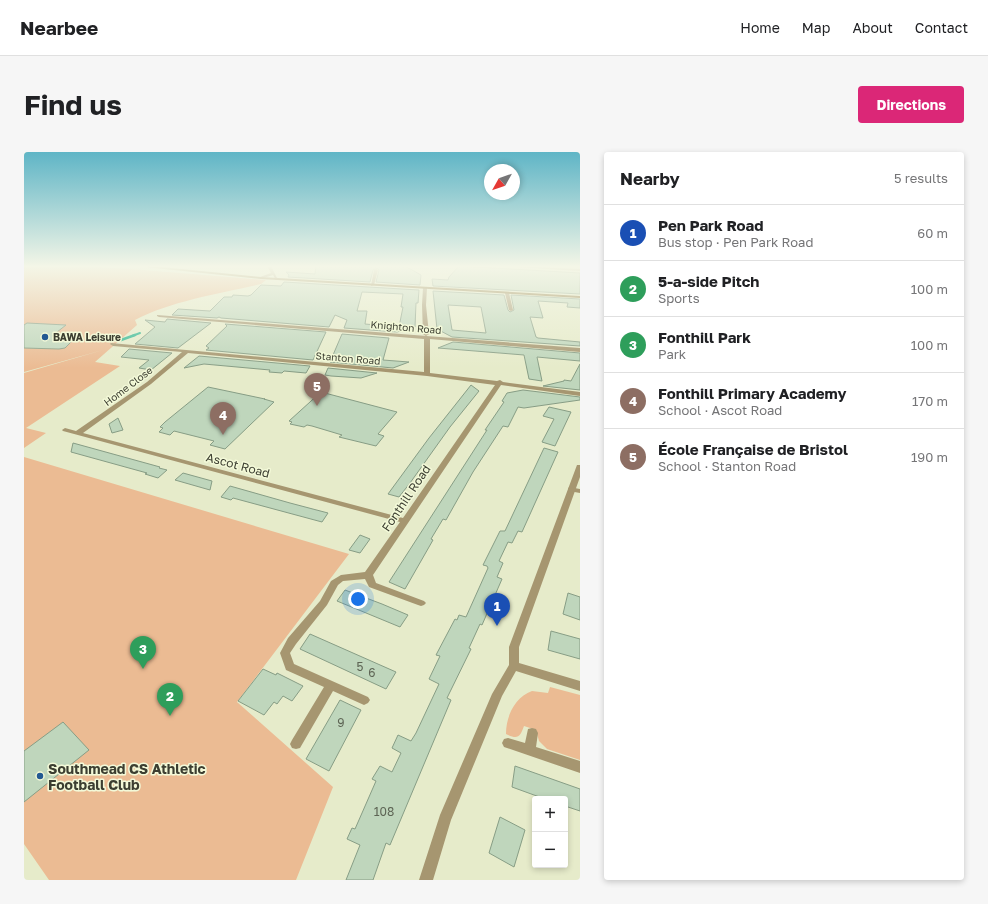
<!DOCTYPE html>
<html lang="en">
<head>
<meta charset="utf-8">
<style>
	:root { --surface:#fff; --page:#f6f6f6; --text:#202124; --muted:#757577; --line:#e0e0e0; --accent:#db2777 }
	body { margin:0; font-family:"Golos Text",sans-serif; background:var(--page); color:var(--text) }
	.controls { position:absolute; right:12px; bottom:12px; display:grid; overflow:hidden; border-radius:4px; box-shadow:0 2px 6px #0003 }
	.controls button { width:36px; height:36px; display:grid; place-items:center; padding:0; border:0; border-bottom:1px solid var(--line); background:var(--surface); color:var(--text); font:20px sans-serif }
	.compass { position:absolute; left:460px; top:12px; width:36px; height:36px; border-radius:50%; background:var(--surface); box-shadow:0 2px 6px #0003; rotate:230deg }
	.you { position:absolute; left:334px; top:447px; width:14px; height:14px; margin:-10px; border:3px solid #fff; border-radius:50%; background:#1a73e8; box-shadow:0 0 0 6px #1a73e833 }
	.badge { display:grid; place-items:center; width:26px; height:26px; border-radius:50%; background:var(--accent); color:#fff; font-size:13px; font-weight:700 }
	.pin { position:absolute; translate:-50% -33px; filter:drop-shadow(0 1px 2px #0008) }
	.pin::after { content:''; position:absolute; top:21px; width:14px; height:12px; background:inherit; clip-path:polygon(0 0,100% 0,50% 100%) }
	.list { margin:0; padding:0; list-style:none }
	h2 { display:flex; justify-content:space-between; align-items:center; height:52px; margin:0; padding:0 16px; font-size:17px }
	h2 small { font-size:13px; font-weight:400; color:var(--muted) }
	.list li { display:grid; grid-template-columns:26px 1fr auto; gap:12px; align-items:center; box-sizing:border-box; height:56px; padding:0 16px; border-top:1px solid var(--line) }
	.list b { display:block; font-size:15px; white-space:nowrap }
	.list p { margin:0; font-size:13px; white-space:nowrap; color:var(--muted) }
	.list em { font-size:13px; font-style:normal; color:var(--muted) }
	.map { position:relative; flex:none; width:556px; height:728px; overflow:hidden; border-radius:4px }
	header { display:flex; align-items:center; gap:24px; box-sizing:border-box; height:56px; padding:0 20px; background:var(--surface); border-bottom:1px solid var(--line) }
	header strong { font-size:19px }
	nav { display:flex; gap:22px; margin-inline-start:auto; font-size:14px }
	.intro { display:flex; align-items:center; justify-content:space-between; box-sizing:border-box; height:96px; padding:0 24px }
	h1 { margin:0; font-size:28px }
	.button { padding:10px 18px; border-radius:4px; background:var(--accent); color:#fff; font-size:14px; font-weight:700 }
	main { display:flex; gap:24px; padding:0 24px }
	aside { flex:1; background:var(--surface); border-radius:4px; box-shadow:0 2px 6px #0003 }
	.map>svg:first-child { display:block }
</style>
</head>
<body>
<header>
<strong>Nearbee</strong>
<nav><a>Home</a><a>Map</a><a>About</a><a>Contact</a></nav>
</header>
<div class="intro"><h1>Find us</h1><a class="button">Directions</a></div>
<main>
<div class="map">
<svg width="556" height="728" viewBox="0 0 556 728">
	<rect width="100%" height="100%" fill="#e6ebca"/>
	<path fill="#ebbb93" d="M0,114H59L107,117L242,128L237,132C198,141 146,149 111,168L113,173L71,210L96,214L2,276L22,281L0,296V221L79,198L0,220Z
		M0,305L325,402L213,550L309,635L272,728H25L0,692Z
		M526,535L556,543V608L523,597L515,589L512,578L500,574C496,585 494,588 482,582C482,564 491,545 508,539L524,541Z"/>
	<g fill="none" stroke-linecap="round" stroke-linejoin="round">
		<path stroke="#32b792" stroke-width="2" d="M108,184L116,181"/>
		<path stroke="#32b792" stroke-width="2.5" d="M97,188L111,183"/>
	</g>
	<path fill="#bfd6bc" stroke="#879d85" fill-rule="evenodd" d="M292,114H381L397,123L396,133L352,130L355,118L353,116L349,118L346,130L264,125L265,123L262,120L291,122Z
		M435,114L556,121V142L409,134L408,127L424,128L425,125Z
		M260,130L395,138L394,151H392L391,175L373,180L320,176L323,168L311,163L305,175L197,166L195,165L193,166L148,163L154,157L186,159L200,145H208L209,143L224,144L227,143L237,133L257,134ZM338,140L379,142L377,155H379L375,175L341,172L343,159H333Z
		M409,139L480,143L484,158L486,160L490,158L487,143L556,147V156L543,155L544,151L514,149L519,166L506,165L512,185L514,186L556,190V194L428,185L413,177ZM424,153L457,155L462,181L428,178Z
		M143,167L187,171L154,196L111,192L131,175L121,168L141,170Z
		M3,171L42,173L28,184L51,186L41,196L35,197L0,196V173Z
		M201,172L302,180L289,208L182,198L185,196L182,194L203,174Z
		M318,182L365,186L359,208L385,210L369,216L306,210Z
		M429,190L556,201V209L513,205L518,229L505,227L500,203L414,196Z
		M105,197L148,201L127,218L115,216L125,208L97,205Z
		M175,204L286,214L282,221L260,219L258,221L245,220L246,218L180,212L160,216Z
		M556,212V238L519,234L540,229V228L547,229Z
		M304,216L353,221L337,226L307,224L301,223Z
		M447,233L455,239L426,275L386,331L375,345L364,342L405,286Z
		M184,235L241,247H240L250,250L201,297L186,293L190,289L150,279L146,283L135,280L139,276L136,275L141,270Z
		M499,238L556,245V248L500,256L494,255L484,275L479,274L449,320L422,368L419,367L407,387L409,388L381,437L365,430L463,278H461L480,250L478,249L483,241Z
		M297,240L373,260L354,282L360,284L352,294L315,285L318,283L288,274L283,273L280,275L266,272L268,270L265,269Z
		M525,255L547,260L531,294L518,290L530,267L519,264Z
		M94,266L99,278L88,281L85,272Z
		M49,291L136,315L135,316L143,318L134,326L121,322L123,321L47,300Z
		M520,296L534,300L498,380L494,379L488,391L484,390L475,409L479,411L473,425L478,427L458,473L456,472L445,496L447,497L423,546L427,548L366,693L362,691L349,728H322L336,693L323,687L328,676L331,677L352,629L348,627L356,614L368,620L377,601L368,596L374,583L387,589L392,581L415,532L405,527L416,504L412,503L431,467L433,468L435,463L442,465L464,416L463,414L459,413L476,379H481Z
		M159,321L188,329L186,338L151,328Z
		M206,334L266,351L304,361L298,370L209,346L207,348L197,345Z
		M336,383L346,387L336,401L325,398Z
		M321,438L358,452L384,463L376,475L313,449Z
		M544,441L556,445V468L539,462Z
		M527,479L556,487V507L524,498Z
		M286,482L372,520L362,537L276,497Z
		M239,517L252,523L253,521L279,534L268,549L259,544L253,552L250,550L240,563L214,549Z
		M316,548L337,558L305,619L282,607Z
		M39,570L65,598L0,650V599Z
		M491,614L556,637V659L541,654V647H521L488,635Z
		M476,665L501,678L490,715L465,701Z"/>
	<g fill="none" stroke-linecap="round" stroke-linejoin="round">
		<path fill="#a69670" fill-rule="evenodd" d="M243,114H247L254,128H252L249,123L236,127V125L247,121Z
			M490,114L556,117V119L492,115Z
			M352,117L354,118L350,133L347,134L350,118Z
			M401,135L403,136L402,153L405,182L402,184L399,182L398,153L399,136Z
			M483,140L485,141L489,158L487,159L485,158L481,141Z
			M133,163L556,196V200L406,187V221L473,229L476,228L479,230L556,240V244L477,233L349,423L352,431L400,449L402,451L400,453L397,454L394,453L345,435L341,427L319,429L314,433L303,453L272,492L266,501L270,512L344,545L346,548L344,551L340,553L309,539L276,596L272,597L268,596L266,592L268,588L300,535L262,518L256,501L264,486L296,449L307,429L317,423L341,420L376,370L39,279L38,278L41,276L52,279L123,230L158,200L89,194L86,192L87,191L400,220V187L135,165L133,164ZM164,201L403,224L471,233L379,366L59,281L127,232Z
			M545,335L556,337V341L545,339L544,337Z
			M508,576L512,577L514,581L512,595L556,609V621L480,595L478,591L480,587L484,586L501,591L504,577Z"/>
		<path fill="#a69670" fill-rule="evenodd" d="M553,313H556V325L495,495V511L556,529V539L492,519L478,544L427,668L409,728H395L416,663L468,542L485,513V495Z"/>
		<path fill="#876e31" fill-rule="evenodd" d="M111,114H128L237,125L556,144V146L237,127Z"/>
	</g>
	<linearGradient id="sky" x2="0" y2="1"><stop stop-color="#5fb5c6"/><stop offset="0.53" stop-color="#f4f6e7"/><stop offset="1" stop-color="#f4f6e7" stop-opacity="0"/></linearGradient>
	<rect width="556" height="216" fill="url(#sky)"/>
	<g fill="#235992" stroke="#f3f9d8" stroke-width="1.5">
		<circle cx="21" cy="185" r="4"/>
		<circle cx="16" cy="624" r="4"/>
	</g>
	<g text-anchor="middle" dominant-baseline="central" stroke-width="3" stroke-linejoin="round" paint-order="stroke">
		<g font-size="10" fill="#3c3e31" stroke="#f3f9d8">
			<text transform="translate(382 175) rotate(5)">Knighton Road</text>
			<text transform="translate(324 206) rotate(5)">Stanton Road</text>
			<text transform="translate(104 234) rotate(-37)">Home Close</text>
		</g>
		<g font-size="10" font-weight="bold" fill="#3c3e31" stroke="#f3f9d8" text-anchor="start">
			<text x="29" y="185">BAWA Leisure</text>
		</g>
		<g font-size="12" fill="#3c3e31" stroke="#f3f9d8">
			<text transform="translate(214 313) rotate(15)">Ascot Road</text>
			<text transform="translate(382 346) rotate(-56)">Fonthill Road</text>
		</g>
		<g font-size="12" fill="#5d6454">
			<text x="336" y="514">5</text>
			<text x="348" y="520">6</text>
			<text x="317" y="570">9</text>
			<text x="360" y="659">108</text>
		</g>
		<g font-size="14" font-weight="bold" fill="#3c3e31" stroke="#f3f9d8" text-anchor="start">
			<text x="24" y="616">Southmead CS Athletic<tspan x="24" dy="16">Football Club</tspan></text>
		</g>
	</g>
</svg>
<div class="controls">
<button>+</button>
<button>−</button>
</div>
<svg class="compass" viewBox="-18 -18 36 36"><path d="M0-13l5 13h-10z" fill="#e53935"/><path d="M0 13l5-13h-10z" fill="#757577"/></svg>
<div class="you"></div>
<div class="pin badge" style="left:473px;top:474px;background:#1a4fb4">1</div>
<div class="pin badge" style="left:146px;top:564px;background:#2e9e5b">2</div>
<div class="pin badge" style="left:119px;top:517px;background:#2e9e5b">3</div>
<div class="pin badge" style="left:199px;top:283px;background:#8d6e63">4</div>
<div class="pin badge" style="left:293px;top:254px;background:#8d6e63">5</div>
</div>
<aside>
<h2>Nearby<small>5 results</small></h2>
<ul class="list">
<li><span class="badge" style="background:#1a4fb4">1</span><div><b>Pen Park Road</b><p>Bus stop · Pen Park Road</p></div><em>60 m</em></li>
<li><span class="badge" style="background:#2e9e5b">2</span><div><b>5-a-side Pitch</b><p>Sports</p></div><em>100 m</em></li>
<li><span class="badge" style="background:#2e9e5b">3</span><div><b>Fonthill Park</b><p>Park</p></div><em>100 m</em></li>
<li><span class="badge" style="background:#8d6e63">4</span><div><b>Fonthill Primary Academy</b><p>School · Ascot Road</p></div><em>170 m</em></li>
<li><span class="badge" style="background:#8d6e63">5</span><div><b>École Française de Bristol</b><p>School · Stanton Road</p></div><em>190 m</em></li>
</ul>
</aside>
</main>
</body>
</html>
